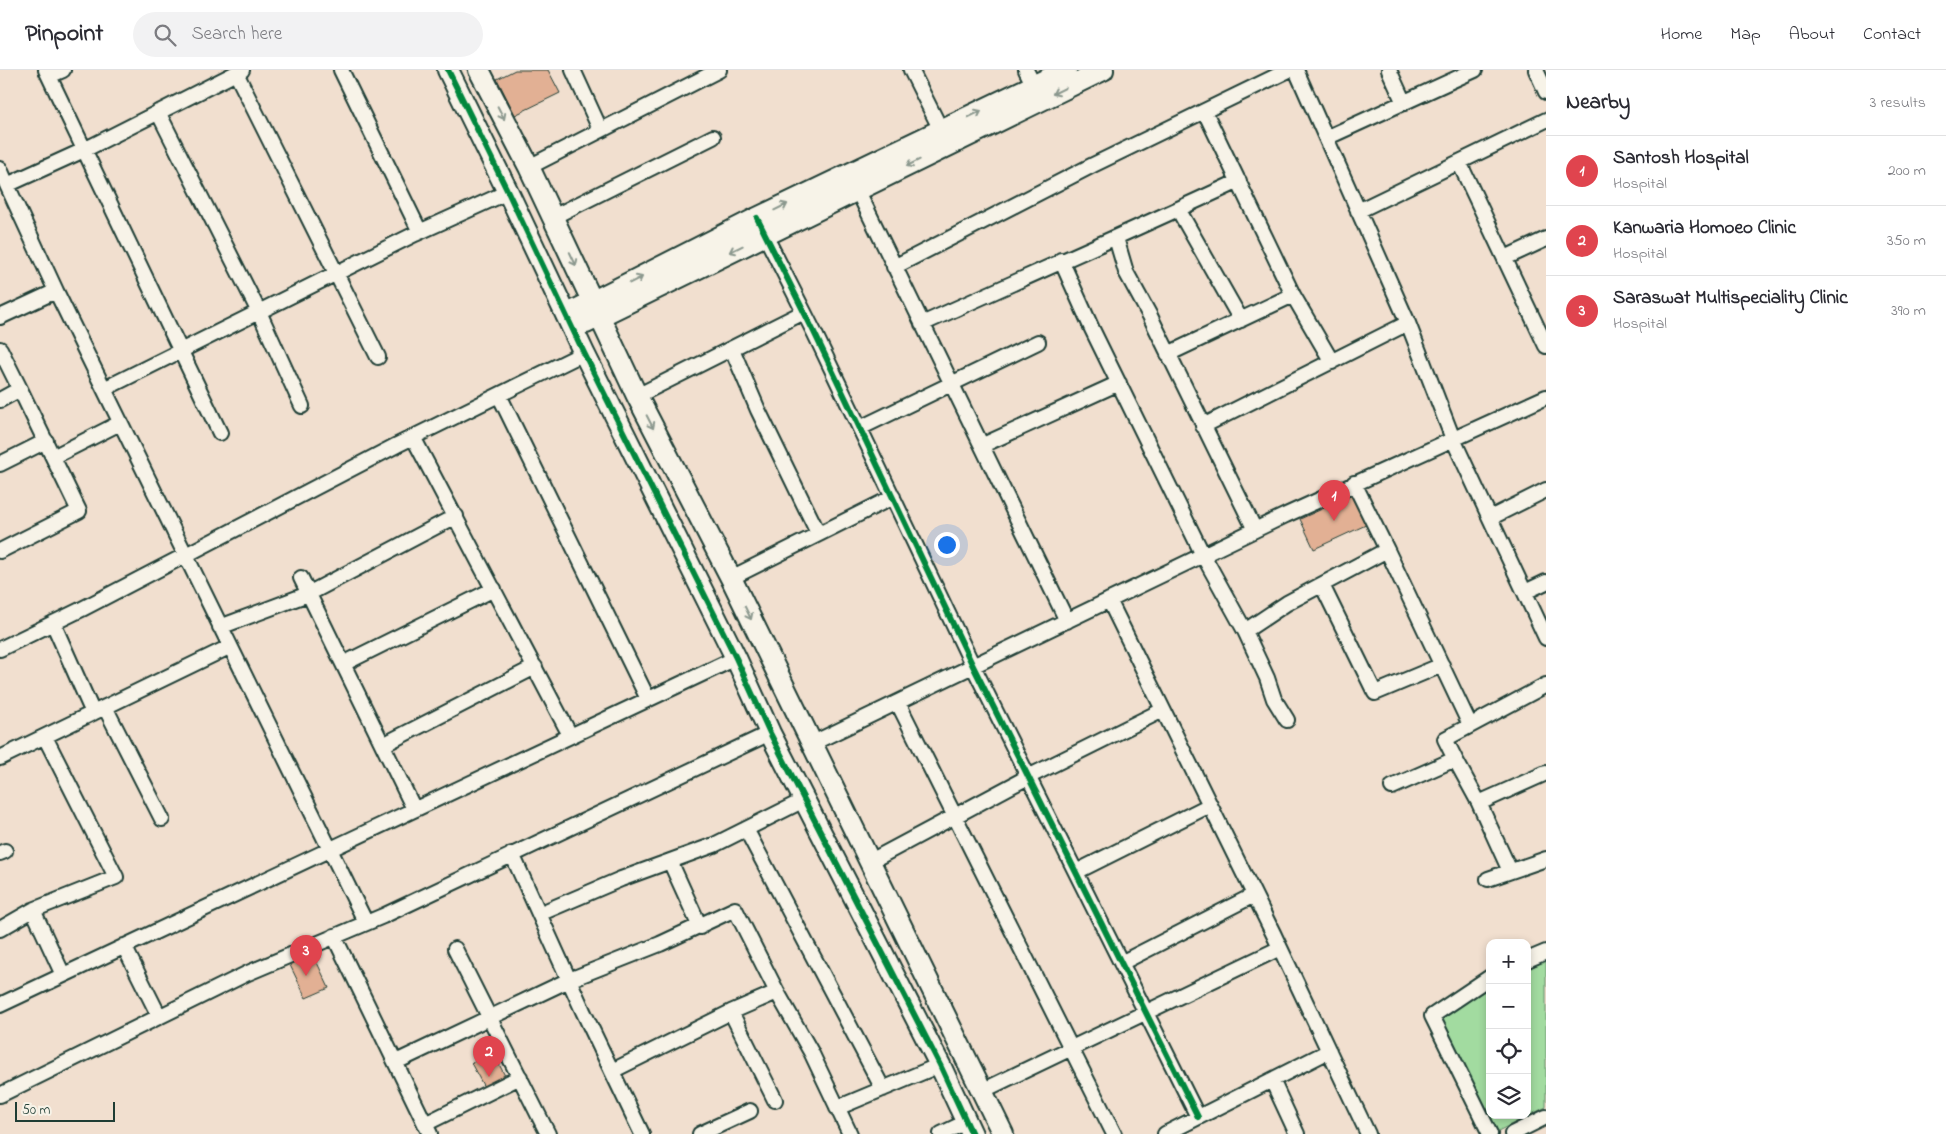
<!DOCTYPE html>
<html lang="en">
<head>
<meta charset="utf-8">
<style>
	:root { --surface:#fff; --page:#f2f2f3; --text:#2b2b33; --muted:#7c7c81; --line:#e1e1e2; --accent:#ea580c }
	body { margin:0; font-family:"Indie Flower",sans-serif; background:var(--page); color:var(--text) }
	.controls { position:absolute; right:15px; bottom:15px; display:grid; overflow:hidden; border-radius:10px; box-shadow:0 2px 8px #0003 }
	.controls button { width:45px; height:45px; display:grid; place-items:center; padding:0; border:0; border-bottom:1px solid var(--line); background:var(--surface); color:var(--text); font:25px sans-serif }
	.scale { position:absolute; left:15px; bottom:12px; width:100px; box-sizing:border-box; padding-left:5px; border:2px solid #1f3d34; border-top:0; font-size:14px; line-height:18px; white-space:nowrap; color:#1f3d34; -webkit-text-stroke:4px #f7f3e8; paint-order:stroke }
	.you { position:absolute; left:946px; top:474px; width:18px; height:18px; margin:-12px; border:4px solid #fff; border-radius:50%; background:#1a73e8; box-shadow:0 0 0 8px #1a73e833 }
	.badge { display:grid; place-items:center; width:32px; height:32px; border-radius:50%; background:var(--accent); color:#fff; font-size:16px; font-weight:700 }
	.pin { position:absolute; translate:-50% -41px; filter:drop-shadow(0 1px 2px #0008) }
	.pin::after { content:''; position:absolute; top:26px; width:18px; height:15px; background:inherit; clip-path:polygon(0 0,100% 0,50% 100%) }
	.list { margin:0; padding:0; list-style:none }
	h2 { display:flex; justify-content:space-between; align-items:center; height:65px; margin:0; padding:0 20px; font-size:21px }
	h2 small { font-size:16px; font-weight:400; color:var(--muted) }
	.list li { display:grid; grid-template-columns:32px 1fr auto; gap:15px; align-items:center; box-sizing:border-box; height:70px; padding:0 20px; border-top:1px solid var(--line) }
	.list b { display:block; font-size:19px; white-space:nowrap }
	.list p { margin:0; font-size:16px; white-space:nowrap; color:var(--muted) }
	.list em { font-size:16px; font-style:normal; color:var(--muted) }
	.icon { flex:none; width:28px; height:28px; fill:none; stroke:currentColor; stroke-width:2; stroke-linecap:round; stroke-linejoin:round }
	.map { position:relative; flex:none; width:1546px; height:1064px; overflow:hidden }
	header { display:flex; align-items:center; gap:30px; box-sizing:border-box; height:70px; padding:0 25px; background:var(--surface); border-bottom:1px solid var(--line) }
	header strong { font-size:24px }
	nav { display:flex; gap:28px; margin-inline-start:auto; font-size:18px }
	.search { width:350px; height:45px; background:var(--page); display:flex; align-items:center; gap:12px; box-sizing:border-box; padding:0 18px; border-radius:28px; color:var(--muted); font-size:19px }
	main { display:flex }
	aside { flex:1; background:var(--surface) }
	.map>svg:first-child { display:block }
</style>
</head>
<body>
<header>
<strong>Pinpoint</strong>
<div class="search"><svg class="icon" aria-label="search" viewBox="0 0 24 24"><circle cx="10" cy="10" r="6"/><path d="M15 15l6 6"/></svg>Search here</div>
<nav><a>Home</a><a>Map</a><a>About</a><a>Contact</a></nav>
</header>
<main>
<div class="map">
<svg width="1546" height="1064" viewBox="0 0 1546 1064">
	<rect width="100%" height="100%" fill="#f1dfcf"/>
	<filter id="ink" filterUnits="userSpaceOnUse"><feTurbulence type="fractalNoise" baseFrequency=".02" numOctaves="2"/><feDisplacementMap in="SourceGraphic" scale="10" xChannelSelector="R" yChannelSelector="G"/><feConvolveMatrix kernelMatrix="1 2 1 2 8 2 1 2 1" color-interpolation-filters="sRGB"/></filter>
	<g filter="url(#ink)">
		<path fill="#a2dba0" stroke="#608c6a" d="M1546,890V1037L1492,1064L1434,946L1490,918V1045H1527V900Z"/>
		<path fill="#e2b094" stroke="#1f3d34" d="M515,0H548L560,23L515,45L497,9Z
			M1355,424L1368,454L1314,479L1300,449Z
			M312,882L329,918L306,928L289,893Z
			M493,982L506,1008L485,1019L471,993Z"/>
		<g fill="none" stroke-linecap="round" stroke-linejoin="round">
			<defs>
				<path id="street" d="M46,0L220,363
					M341,0L420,162
					M573,0L600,59
					M911,0L941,60
					M1026,0L1034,16
					M1389,0L1404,33
					M1536,0L1546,22
					M236,3L378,287
					M49,6L63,0
					M158,42L259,242L302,336
					M1326,68L1475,0
					M1459,92L1546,276
					M529,97L719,0
					M0,99L7,115
					M854,113L1067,551
					M1178,139L1241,250
					M1358,141L1546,50
					M553,147L713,67
					M762,159L814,262L973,596L1198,1047
					M1116,168L1126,202L1150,246L1255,460
					M1505,188L1546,169
					M1061,190L1092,259L1203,485L1245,561L1267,608L1274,629L1287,650
					M894,197L1093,95L1289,0
					M56,221L7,115L84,80L242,0
					M1293,225L1332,292
					M0,247L56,221L366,853
					M1408,253L1453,369L1546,568
					M922,254C1028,206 1134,160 1239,111
					M0,279L20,319
					M732,279L758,340L818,463
					M1168,284L1293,225L1205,42
					M104,319L415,164L508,122
					M499,325L648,629
					M637,326L804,242
					M0,330L20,319L79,441L0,481
					M1203,356L1408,253L1296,0
					M860,358L1038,272
					M413,367L570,665
					M983,375L1119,313
					M53,387L120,353
					M0,394L46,371
					M1354,413L1387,480
					M1490,448L1546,420
					M301,508L414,739
					M731,508L893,427
					M1322,515L1375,623L1442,595
					M1525,522L1546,512
					M1109,530L1273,863L1368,1064
					M53,553L93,643
					M220,557L308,524L456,446
					M1245,561L1287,533L1387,480L1470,655
					M0,579L82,539L397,375L584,283
					M343,594L494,519
					M898,633L1114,1064
					M105,637L162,749
					M811,674L1286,445L1546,327
					M383,675L535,597
					M0,688L229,577
					M1455,689L1445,669L1546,615
					M1392,717L1455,689L1479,733L1546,703
					M1479,733L1510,801
					M746,759L883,1019
					M0,783L5,781
					M512,784L583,941L642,1064
					M670,791L700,857
					M869,792L1028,707L1163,640
					M1076,802L1210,735
					M1488,809L1546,789
					M33,840L63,905
					M539,844L621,809L714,775L804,730
					M0,859L33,840L116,807L45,667
					M334,866L430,1064
					M124,876L159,946
					M455,879L548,1064
					M1527,890L1546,882
					M1121,893L1254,825
					M0,935L736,588
					M731,942L775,1030
					M396,992L569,910L660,874L735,839L777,922L811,982L850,1064
					M612,1001L731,942L777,922
					M1272,1010L1297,1064
					M982,1021L1280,878
					M0,1025L248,903L383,846L770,663
					M837,1038L940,995
					M425,1054L520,1007
					M700,1064L750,1041
					M941,1064L966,1052
					M1165,1064L1329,981
					M1490,1064L1432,946L1490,907
					M1512,1064L1546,1047"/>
				<path id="secondary" d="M448,0L508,122L584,283L736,588L770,663L940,995L972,1064
					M479,0L529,97L637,326L731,508L1003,1064
					M566,245L757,148L1066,0
					M586,253L1103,0"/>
			</defs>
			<use href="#street" stroke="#1f3d34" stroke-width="18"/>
			<use href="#secondary" stroke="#1f3d34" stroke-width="24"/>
			<use href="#street" stroke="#f7f3e8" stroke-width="14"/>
			<use href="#secondary" stroke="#f7f3e8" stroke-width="20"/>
			<defs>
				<path id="cycleway" d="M448,0L508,122L584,283L736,588L770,663L940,995L972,1064
					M757,148L814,262L973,596L1198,1047"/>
			</defs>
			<use href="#cycleway" stroke="#f7f3e8" stroke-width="9"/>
			<use href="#cycleway" stroke="#00873e" stroke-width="6"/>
		</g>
		<defs><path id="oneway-shaft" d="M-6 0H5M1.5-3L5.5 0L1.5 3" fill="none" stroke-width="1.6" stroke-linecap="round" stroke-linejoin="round" transform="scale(1.25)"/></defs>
		<g stroke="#8b988e">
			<use href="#oneway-shaft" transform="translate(1059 21) rotate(154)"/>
			<use href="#oneway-shaft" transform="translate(501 43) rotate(63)"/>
			<use href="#oneway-shaft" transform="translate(975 44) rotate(-26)"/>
			<use href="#oneway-shaft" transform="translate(913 93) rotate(154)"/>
			<use href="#oneway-shaft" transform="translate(781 137) rotate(-26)"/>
			<use href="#oneway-shaft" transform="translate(736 179) rotate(154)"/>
			<use href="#oneway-shaft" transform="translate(573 189) rotate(65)"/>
			<use href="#oneway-shaft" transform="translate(636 210) rotate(-27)"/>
			<use href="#oneway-shaft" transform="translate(650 352) rotate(63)"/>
			<use href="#oneway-shaft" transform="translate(748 543) rotate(64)"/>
		</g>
	</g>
</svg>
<div class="controls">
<button>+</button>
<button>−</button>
<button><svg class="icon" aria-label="locate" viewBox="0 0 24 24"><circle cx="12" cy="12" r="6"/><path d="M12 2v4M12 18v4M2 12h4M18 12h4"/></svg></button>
<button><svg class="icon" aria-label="layers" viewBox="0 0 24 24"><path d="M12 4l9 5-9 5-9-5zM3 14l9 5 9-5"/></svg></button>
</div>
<div class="scale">50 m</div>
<div class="you"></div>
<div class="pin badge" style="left:1334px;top:451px;background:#e0444e">1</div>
<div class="pin badge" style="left:489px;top:1007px;background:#e0444e">2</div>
<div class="pin badge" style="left:306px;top:906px;background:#e0444e">3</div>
</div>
<aside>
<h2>Nearby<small>3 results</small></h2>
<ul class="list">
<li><span class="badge" style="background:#e0444e">1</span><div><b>Santosh Hospital</b><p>Hospital</p></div><em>200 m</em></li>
<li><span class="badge" style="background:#e0444e">2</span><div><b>Kanwaria Homoeo Clinic</b><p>Hospital</p></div><em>350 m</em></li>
<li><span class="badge" style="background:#e0444e">3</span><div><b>Saraswat Multispeciality Clinic</b><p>Hospital</p></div><em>390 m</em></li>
</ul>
</aside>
</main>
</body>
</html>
